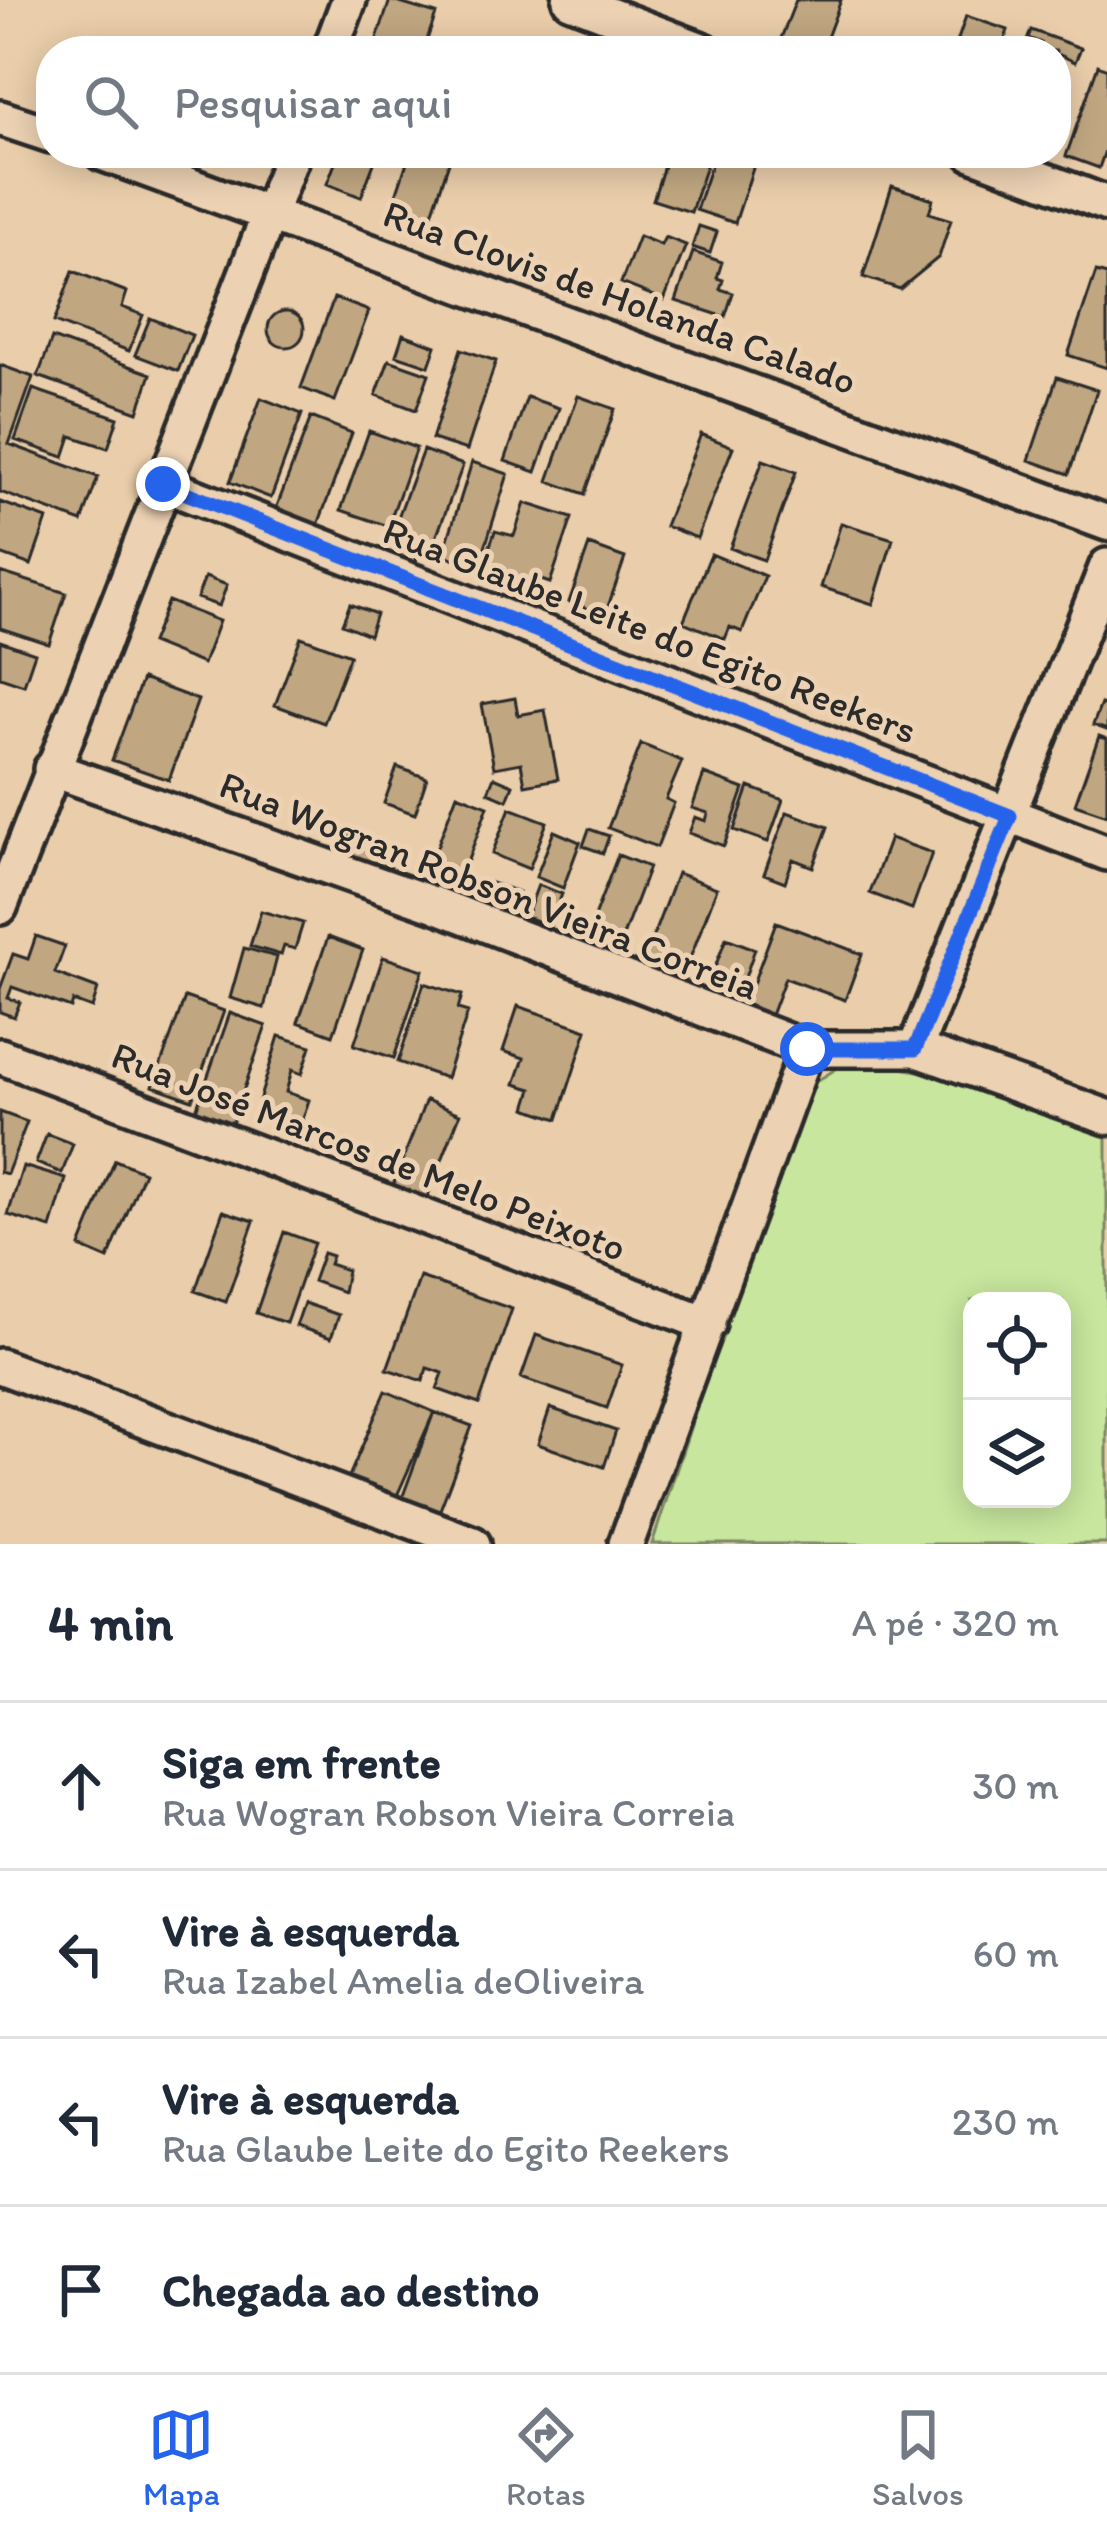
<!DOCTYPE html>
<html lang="pt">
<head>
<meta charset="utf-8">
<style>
	:root { --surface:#fff; --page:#f6f6f7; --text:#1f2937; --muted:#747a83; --line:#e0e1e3; --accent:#2563eb }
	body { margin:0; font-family:Itim,sans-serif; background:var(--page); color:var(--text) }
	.controls { position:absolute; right:36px; bottom:36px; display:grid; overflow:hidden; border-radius:24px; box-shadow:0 6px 30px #0003 }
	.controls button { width:108px; height:108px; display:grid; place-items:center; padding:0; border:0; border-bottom:3px solid var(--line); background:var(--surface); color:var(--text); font:60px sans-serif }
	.stop { position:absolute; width:36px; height:36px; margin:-27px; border:9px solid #2563eb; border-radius:50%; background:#fff }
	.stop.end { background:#2563eb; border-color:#fff; box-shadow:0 3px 12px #0008 }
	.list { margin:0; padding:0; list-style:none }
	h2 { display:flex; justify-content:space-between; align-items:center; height:156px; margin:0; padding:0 48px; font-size:51px }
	h2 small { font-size:39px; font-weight:400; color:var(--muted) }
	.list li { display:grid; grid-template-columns:78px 1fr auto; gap:36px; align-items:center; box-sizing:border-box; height:168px; padding:0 48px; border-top:3px solid var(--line) }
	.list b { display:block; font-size:45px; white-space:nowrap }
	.list p { margin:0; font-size:39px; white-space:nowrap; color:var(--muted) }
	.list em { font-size:39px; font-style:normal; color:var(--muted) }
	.icon { flex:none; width:66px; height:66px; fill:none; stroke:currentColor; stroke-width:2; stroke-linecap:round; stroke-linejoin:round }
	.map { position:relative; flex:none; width:1107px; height:1544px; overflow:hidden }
	.search { position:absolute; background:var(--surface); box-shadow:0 6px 30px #0003; left:36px; right:36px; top:36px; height:132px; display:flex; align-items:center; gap:30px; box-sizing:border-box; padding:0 42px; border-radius:48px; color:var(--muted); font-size:45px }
	.sheet { height:828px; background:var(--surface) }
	nav { display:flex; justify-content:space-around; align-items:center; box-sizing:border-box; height:168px; border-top:3px solid var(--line); background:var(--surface); font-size:33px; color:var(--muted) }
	nav a { display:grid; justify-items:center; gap:6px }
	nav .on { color:var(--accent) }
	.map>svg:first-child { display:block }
</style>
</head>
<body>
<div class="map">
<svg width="1107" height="1544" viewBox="0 0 1107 1544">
	<rect width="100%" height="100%" fill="#eaceab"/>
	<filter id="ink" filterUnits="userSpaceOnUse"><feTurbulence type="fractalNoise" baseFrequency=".00833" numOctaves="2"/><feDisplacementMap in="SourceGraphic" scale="24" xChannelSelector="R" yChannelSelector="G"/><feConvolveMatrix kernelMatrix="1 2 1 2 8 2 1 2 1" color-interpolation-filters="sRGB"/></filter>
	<g filter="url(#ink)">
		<path fill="#c8e69e" stroke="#7a8864" stroke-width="3" fill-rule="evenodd" d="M847,1062C938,1068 1024,1096 1107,1133V1544H652L801,1091ZM972,1301H1062V1499H972Z"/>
		<path fill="#c0a782" stroke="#2b2b2b" stroke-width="3" d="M390,0L436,14L423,51H373Z
			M796,0H841L822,51L778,46Z
			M966,16L1008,30L1001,51H954Z
			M1031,30L1081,48L1075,62L1060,55L1056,67V51H1038L1041,43L1028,38Z
			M1098,65L1107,69V145L1099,168L1066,156Z
			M339,153H378L361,197L327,184Z
			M410,153H452L426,232L388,219Z
			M668,153H710L691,212L653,200Z
			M715,153H758L735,223L696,210Z
			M892,186L933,199L929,213L951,220L939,257L900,289L863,277Z
			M699,226L717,232L710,253L692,247Z
			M639,236L661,245L665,237L686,245L664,300L621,283Z
			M693,252L722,262L717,278L723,280L720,289L733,293L725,317L676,301Z
			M73,271L127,292L122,307L143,315L129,351L54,322Z
			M1096,272L1107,275V368L1068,355Z
			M334,298L369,311L335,401L301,388Z
			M268 329a18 18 0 1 1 36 0a18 18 0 1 1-36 0Z
			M150,318L192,335L178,371L135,355Z
			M403,334L436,346L429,366L396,355Z
			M52,338L151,374L138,412L38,376Z
			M461,349L496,361L467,450L432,439Z
			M389,360L429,374L416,410L376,395Z
			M0,365L33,377L9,444L98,477L82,522L0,492Z
			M1057,377L1097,390L1069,474L1029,460Z
			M33,389L118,418L108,448L71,436L64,457L15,440Z
			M578,396L615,409L585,494L548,481Z
			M527,397L559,408L536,472L505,461Z
			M261,398L302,414L271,498L230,482Z
			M311,417L352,433L318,525L276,509Z
			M369,431L416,448L388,526L341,510Z
			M701,434L733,447L697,538L665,526Z
			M423,450L463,465L434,543L394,528Z
			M763,460L796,472L764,560L730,548Z
			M472,462L508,474L479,566L443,555Z
			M0,502L47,519L31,565L0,554Z
			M525,503L572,518L550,583L535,578L532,587L495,574L497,567L484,563L495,531L514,536Z
			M841,523L893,539L873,604L821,587Z
			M406,537L422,543L415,563L399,557Z
			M589,545L625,558L605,615L569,602Z
			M711,554L765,576L742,632L730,627L725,639L683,622Z
			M0,572L66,593L49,644L0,628Z
			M205,577L227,585L219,606L197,598Z
			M168,601L219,621L203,664L151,643Z
			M350,604L376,614L369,635L342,624Z
			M301,637L350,655L324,723L275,705Z
			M0,641L35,653L24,685L0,677Z
			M142,679L198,700L169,780L112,760Z
			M515,698L518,715L545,710L558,779L525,785L521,763L494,768L482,704Z
			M1101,704L1107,706V730L1093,725Z
			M1099,736L1107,739V815L1075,804Z
			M641,744L682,761L666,799L674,803L657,847L608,828Z
			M397,767L427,778L415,814L384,803Z
			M704,774L744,789L724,846L689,833L695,817L706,821L708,813L692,808Z
			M494,777L513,785L507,800L488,792Z
			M749,787L783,800L768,842L734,830Z
			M457,794L488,806L456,892L424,881Z
			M510,808L547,822L529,869L492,854Z
			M787,812L828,827L813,867L793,859L785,882L764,874Z
			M589,829L609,836L603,853L583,846Z
			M554,831L580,842L563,888L536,877Z
			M351,836L395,853L386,877L342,861Z
			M890,838L932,853L912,909L870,893Z
			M618,855L649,867L615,957L583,945Z
			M677,873L717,888L682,979L643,963Z
			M482,880L519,892L512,915L475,903Z
			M538,885L562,894L550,926L526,917Z
			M261,911L303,923L295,949L284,946L281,955L250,946Z
			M776,922L862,954L845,1000L785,978L770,1018L744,1008Z
			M36,936L65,946L55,973L98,989L92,1008L73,1001L71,1008L12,987L8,998L20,1002L14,1017L0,1012V989L13,954L28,959Z
			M328,937L363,950L333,1035L298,1022Z
			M726,938L755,949L738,997L708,986Z
			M244,948L277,957L264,1008L230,998Z
			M383,957L423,970L394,1058L354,1045Z
			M424,983L462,995L458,1009L468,1012L446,1078L398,1062Z
			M185,997L224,1011L192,1100L153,1086Z
			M518,1006L587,1030L558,1119L526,1108L532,1089L515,1084L524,1058L503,1051Z
			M230,1013L266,1026L232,1123L196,1110Z
			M279,1036L311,1046L302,1074L292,1070L286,1092L309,1100L300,1128L255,1114Z
			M426,1100L460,1114L427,1198L393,1185Z
			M0,1112L27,1122L7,1174L0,1172Z
			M47,1134L73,1144L62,1173L36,1163Z
			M115,1160L144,1172L108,1259L80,1247Z
			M23,1166L66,1179L51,1228L8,1215Z
			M223,1211L254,1221L226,1302L195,1291Z
			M284,1232L314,1243L286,1323L256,1313Z
			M323,1253L332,1256L329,1264L347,1270L343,1292L313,1281Z
			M420,1277L512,1309L479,1404L437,1389L443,1373L427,1368L423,1381L387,1369Z
			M304,1303L339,1315L331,1338L296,1326Z
			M536,1335L622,1365L607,1408L521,1378Z
			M386,1391L434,1412L395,1500L348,1479Z
			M550,1408L616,1431L604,1467L538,1444Z
			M434,1412L472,1426L438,1515L401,1501Z"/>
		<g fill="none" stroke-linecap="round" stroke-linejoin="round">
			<defs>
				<path id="street" d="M570,0L704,51
					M330,51L349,0
					M0,118L51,135
					M102,153L1107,523
					M972,153L1107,204
					M163,484L1107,853
					M51,769L436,905L807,1049H915L1107,1117
					M0,907L293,153
					M915,1049L1107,566
					M0,1056L708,1324
					M0,1366L473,1544
					M626,1544L807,1049"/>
			</defs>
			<use href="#street" stroke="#2b2b2b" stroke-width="42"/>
			<use href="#street" stroke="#ecd1b3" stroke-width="33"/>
		</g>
	</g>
	<g fill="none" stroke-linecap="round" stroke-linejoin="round" filter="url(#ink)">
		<path stroke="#2563eb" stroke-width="15" d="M163,484L1010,816L915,1049H807"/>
	</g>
	<g text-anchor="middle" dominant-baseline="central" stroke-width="10" stroke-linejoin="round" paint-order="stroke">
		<g font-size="39" fill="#2b2b2b" stroke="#ecd1b3">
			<text transform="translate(620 297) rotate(20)">Rua Clovis de Holanda Calado</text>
			<text transform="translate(650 630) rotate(21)">Rua Glaube Leite do Egito Reekers</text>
			<text transform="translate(489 885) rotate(21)">Rua Wogran Robson Vieira Correia</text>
			<text transform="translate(369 1151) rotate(21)">Rua José Marcos de Melo Peixoto</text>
		</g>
	</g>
</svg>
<div class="controls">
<button><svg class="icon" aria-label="locate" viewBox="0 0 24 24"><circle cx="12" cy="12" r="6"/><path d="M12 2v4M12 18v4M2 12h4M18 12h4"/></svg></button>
<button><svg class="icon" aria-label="layers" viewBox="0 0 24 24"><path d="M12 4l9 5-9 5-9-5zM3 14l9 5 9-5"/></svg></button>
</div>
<div class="stop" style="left:807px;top:1049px"></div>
<div class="stop end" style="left:163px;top:484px"></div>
<div class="search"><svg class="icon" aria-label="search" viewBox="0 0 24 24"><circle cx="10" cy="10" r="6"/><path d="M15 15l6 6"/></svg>Pesquisar aqui</div>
</div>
<section class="sheet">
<h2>4 min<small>A pé · 320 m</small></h2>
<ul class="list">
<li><svg class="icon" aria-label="ahead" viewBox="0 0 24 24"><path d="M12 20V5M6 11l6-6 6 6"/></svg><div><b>Siga em frente</b><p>Rua Wogran Robson Vieira Correia</p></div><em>30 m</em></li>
<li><svg class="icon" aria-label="left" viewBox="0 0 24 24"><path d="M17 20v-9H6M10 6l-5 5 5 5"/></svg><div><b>Vire à esquerda</b><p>Rua Izabel Amelia deOliveira</p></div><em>60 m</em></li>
<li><svg class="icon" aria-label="left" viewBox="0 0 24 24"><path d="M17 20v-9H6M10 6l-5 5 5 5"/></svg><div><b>Vire à esquerda</b><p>Rua Glaube Leite do Egito Reekers</p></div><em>230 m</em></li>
<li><svg class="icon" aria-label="arrive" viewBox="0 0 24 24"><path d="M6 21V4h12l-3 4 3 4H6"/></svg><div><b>Chegada ao destino</b></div></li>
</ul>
</section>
<nav>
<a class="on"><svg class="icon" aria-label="map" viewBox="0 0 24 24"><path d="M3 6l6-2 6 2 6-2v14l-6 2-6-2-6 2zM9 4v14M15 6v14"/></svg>Mapa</a>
<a><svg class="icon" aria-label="directions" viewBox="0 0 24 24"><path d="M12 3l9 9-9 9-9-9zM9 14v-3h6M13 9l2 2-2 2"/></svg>Rotas</a>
<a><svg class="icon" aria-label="saved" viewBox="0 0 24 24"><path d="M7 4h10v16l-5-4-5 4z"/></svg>Salvos</a>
</nav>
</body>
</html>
